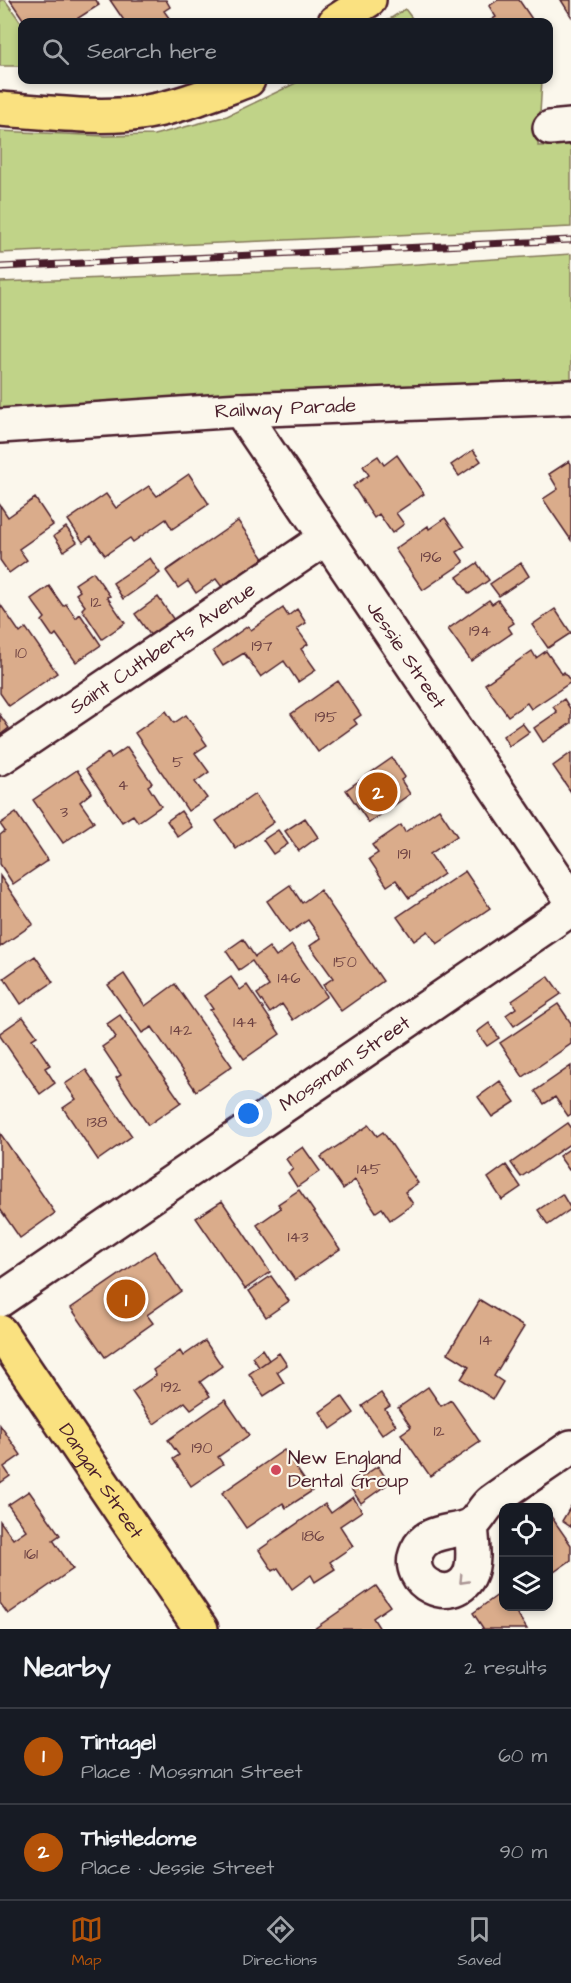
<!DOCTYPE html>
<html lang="en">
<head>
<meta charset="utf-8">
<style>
	:root { --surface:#171b24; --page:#242831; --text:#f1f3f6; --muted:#9ea1a6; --line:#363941; --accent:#b45309 }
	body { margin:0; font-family:"Architects Daughter",sans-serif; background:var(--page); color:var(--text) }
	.controls { position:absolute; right:18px; bottom:18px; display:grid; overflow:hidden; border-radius:12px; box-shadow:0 3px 9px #0003 }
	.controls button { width:54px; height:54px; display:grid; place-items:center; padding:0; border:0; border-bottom:2px solid var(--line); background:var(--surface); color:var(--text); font:30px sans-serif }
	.you { position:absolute; left:249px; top:1114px; width:21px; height:21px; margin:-15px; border:4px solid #fff; border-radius:50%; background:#1a73e8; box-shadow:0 0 0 9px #1a73e833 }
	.badge { display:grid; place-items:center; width:39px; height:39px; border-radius:50%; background:var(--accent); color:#fff; font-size:20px; font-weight:700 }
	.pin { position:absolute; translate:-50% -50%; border:3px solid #fff; box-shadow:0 2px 6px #0006 }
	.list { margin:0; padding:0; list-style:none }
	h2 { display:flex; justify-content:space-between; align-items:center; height:78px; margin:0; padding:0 24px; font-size:26px }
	h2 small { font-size:20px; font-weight:400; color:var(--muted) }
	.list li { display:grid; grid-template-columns:39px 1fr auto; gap:18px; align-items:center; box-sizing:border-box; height:96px; padding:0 24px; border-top:2px solid var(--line) }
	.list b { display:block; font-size:22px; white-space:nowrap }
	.list p { margin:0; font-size:20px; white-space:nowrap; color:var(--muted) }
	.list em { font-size:20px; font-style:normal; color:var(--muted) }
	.icon { flex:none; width:33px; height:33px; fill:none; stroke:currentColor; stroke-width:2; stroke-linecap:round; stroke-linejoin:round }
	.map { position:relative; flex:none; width:571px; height:1629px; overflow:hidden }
	.search { position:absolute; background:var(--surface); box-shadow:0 3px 9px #0003; left:18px; right:18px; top:18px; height:66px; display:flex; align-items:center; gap:15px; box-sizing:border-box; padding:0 21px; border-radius:12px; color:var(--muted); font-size:22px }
	.sheet { height:270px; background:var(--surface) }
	nav { display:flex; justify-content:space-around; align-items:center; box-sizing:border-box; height:84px; border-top:2px solid var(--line); background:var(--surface); font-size:16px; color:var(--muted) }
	nav a { display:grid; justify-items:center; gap:3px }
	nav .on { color:var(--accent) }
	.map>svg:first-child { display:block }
</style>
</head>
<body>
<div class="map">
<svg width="571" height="1629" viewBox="0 0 571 1629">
	<rect width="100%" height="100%" fill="#fbf7ec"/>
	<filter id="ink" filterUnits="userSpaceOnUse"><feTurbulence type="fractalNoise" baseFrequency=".0167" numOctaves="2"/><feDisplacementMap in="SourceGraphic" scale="12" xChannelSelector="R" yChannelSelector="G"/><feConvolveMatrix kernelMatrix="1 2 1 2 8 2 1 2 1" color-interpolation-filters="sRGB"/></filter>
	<g filter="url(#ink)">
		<path fill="#c0d388" stroke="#85795a" stroke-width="1.5" d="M0,0H5L22,24V66H0Z
			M405,9L415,22H385Z
			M302,80H542L538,146L571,145V227L0,253V131L106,136L154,135L227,116Z
			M571,254V379L203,401L0,408V282L343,269Z"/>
		<path fill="#daac8b" stroke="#4a1f2b" stroke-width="1.5" d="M10,0H96L99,5L72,22H25Z
			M110,0H166L170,7L164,11L172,22H125Z
			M498,0H519L534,22H488L496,17L489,6Z
			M561,0H571V16Z
			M473,450L481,461L459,476L451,465Z
			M397,455L424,494L396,513L404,524L392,533L379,514L374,518L353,486L369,475L363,466L378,456L384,465Z
			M569,461L571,464V540L543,499L558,489L549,474Z
			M189,474L209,504L172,529L166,519L133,542L130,538L105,555L91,536L83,542L68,520L106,494L116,508L149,486L157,496Z
			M35,498L53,525L19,549L27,560L9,573L0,560V505L8,517Z
			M445,518L465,547L457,552L464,562L423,590L395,549L428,526L429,529Z
			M238,521L267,563L225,591L216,579L196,593L188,581L178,588L166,571Z
			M66,527L77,542L64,551L54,536Z
			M150,558L160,573L123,599L113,583Z
			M477,563L489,580L469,594L457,577Z
			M521,563L529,576L499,596L490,584Z
			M93,572L110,596L107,597L125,623L102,639L82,609L85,606L76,594L80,591L75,584Z
			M49,586L63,606L66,604L76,618L80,614L101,645L76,662L56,634L53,637L42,621L45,618L31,599Z
			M158,597L174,620L151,636L135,614Z
			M489,600L492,604L498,600L514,623L508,627L512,633L471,661L448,629Z
			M0,604L20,633L26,628L57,673L9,706L0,693Z
			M283,608L288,616L297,609L306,623L297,629L308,644L301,649L316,670L298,682L284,661L261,677L244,653L223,666L213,651L248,626L251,630Z
			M555,609L571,633L548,648L532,625Z
			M532,651L536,658L546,651L562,674L564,672L571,682L531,709L527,703L508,716L485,684Z
			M338,681L361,715L354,720L357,724L318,752L291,714Z
			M564,699L571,710V723L543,742L534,728L557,712L553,707Z
			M166,711L174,723L186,715L207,745L195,753L209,772L195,782L207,798L188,811L135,733Z
			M0,715L9,728L0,735Z
			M522,723L529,732L509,746L503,736Z
			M127,747L152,783L148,786L161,806L138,822L133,815L122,822L86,769L108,753L111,758Z
			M571,753V792L553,766Z
			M392,758L405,777L401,780L410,794L369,823L346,790Z
			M77,770L92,792L80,802L94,822L63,843L33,800Z
			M255,794L274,822L236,849L216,821Z
			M439,809L457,836L430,854L444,874L409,898L396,880L387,886L369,859L378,853L372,845L401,825L405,832Z
			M181,811L192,827L178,837L167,821Z
			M16,813L48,860L13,884L0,864V835L5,831L0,824Z
			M305,818L318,837L299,851L285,831Z
			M278,830L288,844L273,854L263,840Z
			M465,871L490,908L437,944L428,931L414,941L397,917Z
			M0,876L33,924L0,947Z
			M290,885L302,903L320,890L383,981L341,1011L323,985L333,978L310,946L321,938L308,920L289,933L267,901Z
			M243,939L255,957L269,947L276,957L292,945L327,996L293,1020L282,1004L270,1013L257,994L269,986L252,961L239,970L226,951Z
			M35,956L53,982L21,1004L4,978Z
			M124,974L145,1006L175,984L232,1066L196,1091L152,1027L142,1033L108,985Z
			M548,976L561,994L514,1026L506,1015L516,1008L512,1001Z
			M231,977L240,990L247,985L280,1034L244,1059L210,1010L213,1009L204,996Z
			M558,1004L571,1023V1044L523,1077L500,1043Z
			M120,1015L181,1102L148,1125L116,1078L121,1075L102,1047L116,1037L107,1024Z
			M23,1017L37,1036L32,1039L50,1065L45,1068L55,1083L40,1094L0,1036V1033Z
			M489,1023L499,1038L487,1046L477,1032Z
			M571,1066V1114L568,1116L555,1097L544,1104L535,1091Z
			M86,1070L132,1136L98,1160L63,1108L76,1099L65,1084Z
			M500,1081L515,1102L492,1117L478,1097Z
			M568,1123L571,1127V1143L521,1177L511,1163Z
			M369,1125L377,1136L383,1132L418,1183L405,1192L413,1204L390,1220L382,1208L376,1212L355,1180L343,1189L321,1157Z
			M0,1133L55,1213L20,1238L0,1209Z
			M303,1147L320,1171L297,1187L288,1173L293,1169L286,1159Z
			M571,1148V1168L569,1170L559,1156Z
			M506,1165L521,1187L502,1200L488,1178Z
			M299,1190L340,1249L295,1280L257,1225L281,1208L278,1204Z
			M562,1194L571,1209L548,1225L538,1210Z
			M222,1201L270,1272L245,1289L196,1218Z
			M154,1251L181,1291L147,1315L153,1323L105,1357L71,1308Z
			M271,1276L289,1301L266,1317L249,1291Z
			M480,1300L524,1327L494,1376L503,1382L493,1399L461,1379L469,1366L448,1353Z
			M205,1341L222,1366L200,1382L210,1396L191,1409L185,1402L154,1424L132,1392L156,1375L153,1370L180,1351L183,1356Z
			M262,1349L269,1360L259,1367L252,1357Z
			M279,1353L287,1365L277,1372L284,1383L264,1396L249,1374Z
			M428,1387L441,1406L451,1400L480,1442L430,1476L401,1434L411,1427L398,1408Z
			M381,1393L390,1406L385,1409L396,1425L382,1435L362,1406Z
			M342,1396L354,1413L331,1429L320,1412Z
			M225,1400L249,1435L218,1457L223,1464L191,1486L173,1459L179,1455L168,1440Z
			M0,1425L21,1455L4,1467L10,1476L0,1483Z
			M284,1450L312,1491L286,1508L283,1503L246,1528L222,1493Z
			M378,1466L389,1483L361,1503L349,1486Z
			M29,1491L60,1535L53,1540L73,1569L8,1614L0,1603V1521L13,1539L26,1530L8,1505Z
			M353,1497L362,1511L340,1526L353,1546L330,1562L335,1569L315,1582L311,1575L292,1589L278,1568L273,1571L259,1550L325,1504L331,1513Z
			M571,1506V1527L562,1521Z
			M548,1512L571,1545V1560L554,1572L548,1563Z
			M376,1586L390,1606L373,1618L380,1629H314Z
			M502,1592L504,1606H512L527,1629H481L483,1628L473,1613Z"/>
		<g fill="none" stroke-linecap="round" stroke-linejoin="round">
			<defs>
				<g id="minor">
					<path d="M550,128L571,126"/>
					<path id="s1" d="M240,410L571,899"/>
					<path id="s2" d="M0,426L240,410L571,397"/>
					<path id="s3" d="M0,758L326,538"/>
					<path id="s4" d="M0,1300L571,909"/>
					<path d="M471,1525C472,1540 476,1562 469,1576C452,1607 403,1583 417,1551C427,1529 451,1534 469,1526C478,1522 483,1508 491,1502C517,1483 544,1466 571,1447"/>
				</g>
				<g id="major">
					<path d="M335,22L369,0"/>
					<path d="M0,109C46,112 102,120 147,112C182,106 215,92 248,80"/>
					<path id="s5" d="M0,1332L201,1629"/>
				</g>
			</defs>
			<use href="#minor" stroke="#4a1f2b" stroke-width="38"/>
			<use href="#major" stroke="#4a1f2b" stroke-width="38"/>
			<use href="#minor" stroke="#fbf7ec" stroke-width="33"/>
			<use href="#major" stroke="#fae180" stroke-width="33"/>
			<defs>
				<path id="rail" d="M0,267L571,240"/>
			</defs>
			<use href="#rail" stroke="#4a1f2b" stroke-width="7"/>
			<use href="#rail" stroke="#fbf7ec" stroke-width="4.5" stroke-dasharray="14" stroke-linecap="butt"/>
		</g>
		<defs><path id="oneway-chevron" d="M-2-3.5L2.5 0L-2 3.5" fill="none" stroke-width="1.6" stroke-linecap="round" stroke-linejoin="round" transform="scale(1.5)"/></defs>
		<use stroke="#ab9695" href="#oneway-chevron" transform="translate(463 1580) rotate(134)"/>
	</g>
	<circle fill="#d1495b" stroke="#fbf7ec" stroke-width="2" cx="276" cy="1470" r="6"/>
	<g text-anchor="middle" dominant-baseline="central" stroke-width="4.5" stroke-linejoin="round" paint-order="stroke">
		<g font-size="16" fill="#6e4243">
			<text x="431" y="557">196</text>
			<text x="96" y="602">12</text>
			<text x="480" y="631">194</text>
			<text x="262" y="646">197</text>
			<text x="21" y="653">10</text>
			<text x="326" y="717">195</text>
			<text x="178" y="762">5</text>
			<text x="123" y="785">4</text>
			<text x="64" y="812">3</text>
			<text x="404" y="854">191</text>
			<text x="345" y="962">150</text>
			<text x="289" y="978">146</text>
			<text x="245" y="1022">144</text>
			<text x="181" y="1030">142</text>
			<text x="97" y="1122">138</text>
			<text x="369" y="1169">145</text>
			<text x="298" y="1237">143</text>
			<text x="486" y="1340">14</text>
			<text x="171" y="1387">192</text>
			<text x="439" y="1431">12</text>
			<text x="202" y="1448">190</text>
			<text x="313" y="1536">186</text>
			<text x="31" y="1554">161</text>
		</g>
		<g font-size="20" fill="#4a1f2b" stroke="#fbf7ec">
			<text stroke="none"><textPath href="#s2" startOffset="286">Railway Parade</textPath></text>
			<text stroke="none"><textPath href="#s3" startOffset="196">Saint Cuthberts Avenue</textPath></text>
			<text stroke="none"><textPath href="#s1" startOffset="296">Jessie Street</textPath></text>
			<text stroke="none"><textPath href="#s4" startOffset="418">Mossman Street</textPath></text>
			<text stroke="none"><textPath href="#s5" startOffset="180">Dangar Street</textPath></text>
		</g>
		<g font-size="20" fill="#4a1f2b" stroke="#fbf7ec" text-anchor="start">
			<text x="288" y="1458">New England<tspan x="288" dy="23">Dental Group</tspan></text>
		</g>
	</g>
</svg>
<div class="controls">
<button><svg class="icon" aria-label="locate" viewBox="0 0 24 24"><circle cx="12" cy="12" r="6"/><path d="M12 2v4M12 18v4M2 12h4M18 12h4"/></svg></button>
<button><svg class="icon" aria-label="layers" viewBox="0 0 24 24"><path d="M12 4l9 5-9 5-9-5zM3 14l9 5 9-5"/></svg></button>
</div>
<div class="you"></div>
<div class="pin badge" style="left:126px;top:1299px">1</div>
<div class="pin badge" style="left:378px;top:792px">2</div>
<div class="search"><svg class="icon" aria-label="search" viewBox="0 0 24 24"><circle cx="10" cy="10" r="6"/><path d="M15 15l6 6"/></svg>Search here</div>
</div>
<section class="sheet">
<h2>Nearby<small>2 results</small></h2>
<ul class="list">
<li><span class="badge">1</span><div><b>Tintagel</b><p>Place · Mossman Street</p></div><em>60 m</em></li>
<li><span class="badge">2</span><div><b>Thistledome</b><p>Place · Jessie Street</p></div><em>90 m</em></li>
</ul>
</section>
<nav>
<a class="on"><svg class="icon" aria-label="map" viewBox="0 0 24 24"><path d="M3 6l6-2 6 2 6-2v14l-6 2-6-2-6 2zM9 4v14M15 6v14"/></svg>Map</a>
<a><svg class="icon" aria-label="directions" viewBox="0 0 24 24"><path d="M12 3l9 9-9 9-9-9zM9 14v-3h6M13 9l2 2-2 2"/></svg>Directions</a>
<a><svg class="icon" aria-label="saved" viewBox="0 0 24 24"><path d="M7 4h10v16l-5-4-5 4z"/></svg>Saved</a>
</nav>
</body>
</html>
